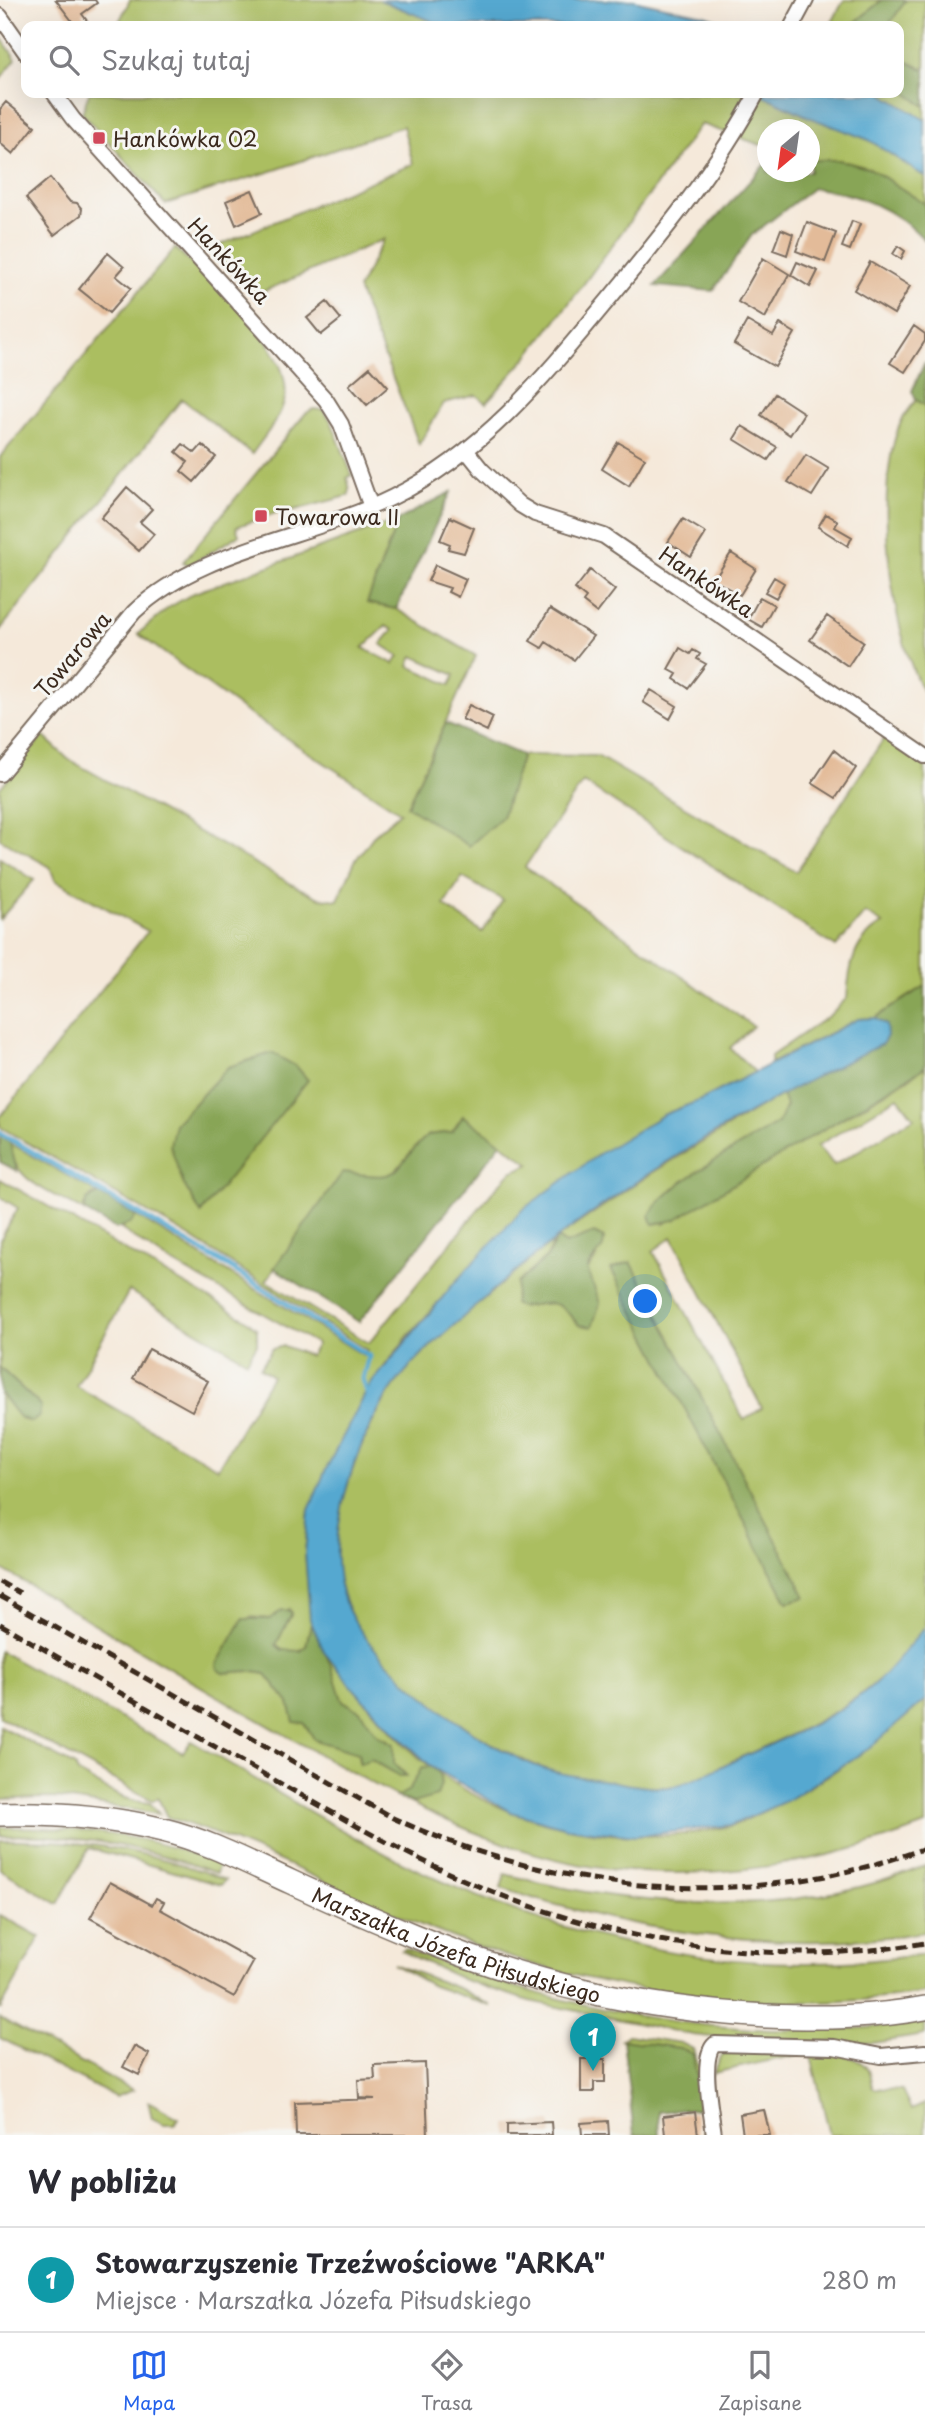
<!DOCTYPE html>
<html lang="pl">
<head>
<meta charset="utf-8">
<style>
	:root { --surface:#fff; --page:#f2f2f3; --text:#2b2b33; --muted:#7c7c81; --line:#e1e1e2; --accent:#2563eb }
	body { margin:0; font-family:"Playpen Sans",sans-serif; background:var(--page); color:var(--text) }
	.compass { position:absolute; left:757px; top:119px; width:63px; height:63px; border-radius:50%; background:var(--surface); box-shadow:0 7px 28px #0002; rotate:209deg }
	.you { position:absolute; left:646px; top:1302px; width:24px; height:24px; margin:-18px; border:5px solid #fff; border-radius:50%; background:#1a73e8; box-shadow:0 0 0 10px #1a73e833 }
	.badge { display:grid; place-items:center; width:46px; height:46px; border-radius:50%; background:var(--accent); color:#fff; font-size:23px; font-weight:700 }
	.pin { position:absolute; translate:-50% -58px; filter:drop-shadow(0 2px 4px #0008) }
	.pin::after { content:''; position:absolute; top:37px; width:24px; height:21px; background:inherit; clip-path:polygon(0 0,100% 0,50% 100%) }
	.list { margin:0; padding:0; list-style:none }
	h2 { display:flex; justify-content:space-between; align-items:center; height:91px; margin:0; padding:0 28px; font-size:30px }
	h2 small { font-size:23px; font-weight:400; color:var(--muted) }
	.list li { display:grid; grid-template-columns:46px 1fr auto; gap:21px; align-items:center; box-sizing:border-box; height:105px; padding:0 28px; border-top:2px solid var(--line) }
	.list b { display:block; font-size:26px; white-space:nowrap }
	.list p { margin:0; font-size:23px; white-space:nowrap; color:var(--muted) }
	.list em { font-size:23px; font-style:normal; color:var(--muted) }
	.icon { flex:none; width:38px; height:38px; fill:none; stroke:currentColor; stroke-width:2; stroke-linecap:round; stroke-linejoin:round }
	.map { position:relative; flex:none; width:925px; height:2135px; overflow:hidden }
	.search { position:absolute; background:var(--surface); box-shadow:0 7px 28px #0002; left:21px; right:21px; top:21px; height:77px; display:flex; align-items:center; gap:18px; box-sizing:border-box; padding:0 24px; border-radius:14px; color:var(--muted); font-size:26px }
	.sheet { height:196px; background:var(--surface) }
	nav { display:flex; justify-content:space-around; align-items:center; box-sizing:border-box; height:98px; border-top:2px solid var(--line); background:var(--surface); font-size:19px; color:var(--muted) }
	nav a { display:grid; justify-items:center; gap:4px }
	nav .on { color:var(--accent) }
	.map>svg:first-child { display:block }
</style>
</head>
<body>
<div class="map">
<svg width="925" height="2135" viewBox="0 0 925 2135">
	<rect width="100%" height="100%" fill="#f6f6f2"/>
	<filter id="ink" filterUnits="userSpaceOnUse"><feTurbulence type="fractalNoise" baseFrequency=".0143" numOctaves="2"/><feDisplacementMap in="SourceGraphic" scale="14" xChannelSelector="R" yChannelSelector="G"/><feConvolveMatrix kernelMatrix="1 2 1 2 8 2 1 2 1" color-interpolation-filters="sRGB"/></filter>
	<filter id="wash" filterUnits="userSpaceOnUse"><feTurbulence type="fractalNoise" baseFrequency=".00686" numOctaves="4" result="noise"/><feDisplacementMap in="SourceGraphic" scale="28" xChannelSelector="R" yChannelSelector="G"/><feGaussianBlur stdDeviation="1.57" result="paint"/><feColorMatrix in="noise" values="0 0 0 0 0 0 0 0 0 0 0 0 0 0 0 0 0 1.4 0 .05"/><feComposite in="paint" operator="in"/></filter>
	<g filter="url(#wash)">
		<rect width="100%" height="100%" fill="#f5e9da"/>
		<path fill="#abbe61" stroke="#737440" stroke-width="2" fill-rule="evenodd" d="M130,0H380L434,22L453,26H117Z
			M844,0H882L851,26H830Z
			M906,0H925V70L899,58V26H888Z
			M0,36L16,59L0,79Z
			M899,88L925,106V120L881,93H899Z
			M89,93H758L869,140L925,177V204L871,169L839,160H810V130H768L767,147L701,124L580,289L527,357L486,403L476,395L444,403L419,444L358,289L384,239L255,295L210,249L413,164L403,126L275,170L165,204L82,113Z
			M175,248C210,281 293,346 285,398C281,418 263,438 252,454L182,399L0,630V457Z
			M916,400L925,405V695C890,635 872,486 901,422C905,414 911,407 916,400Z
			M313,409L323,410L331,421L352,475L347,478L350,490L348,496L291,511L289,508L236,527L239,535L189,565L183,562L305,414Z
			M398,520L367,603L396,609L476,656L407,806L502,817L522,755L597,756L796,872L885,737L925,765V986L875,1018L858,1019L771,1063V1056L830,1015L847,998C849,966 854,939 883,924L865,913L836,947L583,782L525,867L753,1026L730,1048L755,1072L703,1099L663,1115L522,1210L408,1336L370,1385L309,1510L305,1553L311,1623L306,1646C298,1654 283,1653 275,1645L291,1615L289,1609L270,1619L250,1617L221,1659L223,1673L247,1671L266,1674L289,1703L295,1721L304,1723L315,1740L358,1753L359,1762L371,1759L390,1771L406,1775L394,1763L388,1740L378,1736L361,1712L342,1700L324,1651C357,1692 390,1736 432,1768C514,1830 631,1850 730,1826C742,1823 753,1816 764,1811C825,1783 875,1744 925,1700V1825C827,1863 713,1882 608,1869C492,1854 388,1793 287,1736C191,1682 96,1624 0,1568V1393C11,1404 16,1420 32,1422L41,1406L0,1368V1240L18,1208L0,1197V1179L244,1318L257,1329V1344L247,1361L129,1291L76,1386L218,1468L272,1376L260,1368L272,1349L284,1346L310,1356L317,1344L164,1258L121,1229L136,1216L363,1355L367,1350L187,1235L0,1127V1117L148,931L55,880L50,867L0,839V788L43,736L68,759L297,887L319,898L338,900L355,861L375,834L400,812L243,710L138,634L168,608L194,593ZM386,626L393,630L381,644L399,656L394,664L363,648ZM413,656L455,675L450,685L409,666ZM462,877L503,900L482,932L444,905ZM272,1053L297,1067L201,1213L183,1183L175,1124L228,1067ZM463,1116L530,1164L511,1172L494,1190L369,1343L266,1281L343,1173C410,1182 385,1173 428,1135L452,1132Z
			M0,858L34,880L0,919Z
			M925,1066V1627C912,1643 899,1661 884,1675C841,1716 783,1738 730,1762C711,1771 687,1786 666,1787C634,1788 582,1781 552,1771C493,1753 392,1683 360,1631C349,1614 342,1596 338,1578C327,1522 360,1439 389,1393C404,1370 424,1352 444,1334C479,1302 516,1271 553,1241L547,1257L517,1283L520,1307C556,1303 554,1296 579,1325L600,1303L586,1272L597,1257L594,1234L566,1244L557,1238L652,1173L782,1094L786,1106L778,1123L672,1189L664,1224L907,1080ZM898,1097L914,1118L834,1165L817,1146ZM672,1237L762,1408L744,1420L653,1251Z
			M10,1143L99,1194L92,1195L84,1205V1211C55,1194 10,1181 10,1143Z
			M0,1651L183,1753L191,1741C271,1787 351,1840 435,1878C590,1949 756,1980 925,1954V1993C757,2018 582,1991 426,1927C339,1891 257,1845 167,1817L158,1798L153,1801L0,1717Z
			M0,1726L75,1766L78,1773C101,1786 123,1802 150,1803L159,1814L57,1798L0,1799Z
			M0,1827C74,1827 152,1834 219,1865L216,1873C146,1847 75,1833 0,1836Z
			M0,1840C77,1838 153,1851 225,1880L221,1885L89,1848L58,1904L0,1869Z
			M925,1866V1932C783,1955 636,1933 501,1888L505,1874C639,1910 793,1919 925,1866Z
			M0,1915L40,1937L0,2010Z
			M405,1949C571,2014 747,2048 925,2021V2035L873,2043L739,2040L693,2035L529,2001L464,1980L402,1951Z
			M393,1964L460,1989L491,2006L433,1986Z
			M0,2018L133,2090L115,2097L0,2038Z
			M627,2035L681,2043L693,2049L701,2073L708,2135H704L698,2075L680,2048L621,2040Z
			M729,2052C761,2052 838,2044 863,2064C871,2070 869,2080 873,2088L902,2090L911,2110L925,2104V2135H830L810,2052L713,2073L722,2056Z
			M148,2101L178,2118L175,2124H164L152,2118Z"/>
		<path fill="#88a557" stroke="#62683a" stroke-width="2" d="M882,0H906L888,26H851Z
			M899,58L925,70V106L899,88Z
			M810,160H839L871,169L925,204V240C895,209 855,192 813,188L752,235L713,291L655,286L767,162L768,172H810Z
			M925,362V405L916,400L912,391Z
			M451,492L396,609L367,603L398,520Z
			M446,723L522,755L502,817L469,846L407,806Z
			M925,986V1066L922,1069L675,1220L653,1224L650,1215C663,1185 748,1142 778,1123L786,1106L782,1094L882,1044L886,1025L875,1018Z
			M272,1053L297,1067L308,1080L201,1213L183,1183L170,1145L175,1124L228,1067Z
			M463,1116L501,1143L359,1322L274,1268L343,1172C410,1182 385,1173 428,1135L452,1132Z
			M0,1136L10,1143L17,1171L0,1162Z
			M99,1194L136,1216L131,1223L116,1229L84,1211L87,1200Z
			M594,1233L604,1238L603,1247L587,1268L600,1303L592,1327L579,1325C554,1296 556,1303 519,1307L514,1304L517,1283L547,1257L557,1238L566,1244Z
			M631,1262L806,1597L787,1602L611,1269Z
			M0,1368L41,1406L39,1416L32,1422L19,1417L0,1393Z
			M282,1610L291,1611V1615L276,1645L282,1650L301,1651L306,1646L311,1623L331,1665L342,1700L361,1712L378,1736L394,1744V1763L406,1776H400L371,1759L360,1764L358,1753L315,1740L304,1723L294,1722L289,1703L266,1674L247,1671L223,1673L218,1669L217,1664L243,1619H270Z
			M422,1767H432L439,1773L441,1784L437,1796L413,1803L397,1797L409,1790Z
			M623,2040L680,2048L693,2054L701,2108L658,2112L659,2135H634Z"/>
		<path fill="#55a8d0" stroke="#486977" stroke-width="2" d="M380,0H633L704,15L735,26H453L434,22Z
			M758,93H881L925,120V177L869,140L811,118Z
			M875,1018L886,1025L887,1036L882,1044C731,1116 582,1206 460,1320C435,1342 409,1364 390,1391C355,1444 321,1540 345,1602C369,1666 490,1756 555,1772C575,1777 596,1779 616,1782C632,1785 652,1789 669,1787C691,1783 713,1770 733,1761C786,1738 844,1715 885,1674C899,1659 912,1642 925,1627V1700L870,1748L786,1801L732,1825L635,1836L567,1828L511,1812L432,1767L391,1729L354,1689L324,1651L310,1620L305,1553L309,1510L326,1469L370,1385L456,1281L522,1210L599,1154L663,1115L703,1099L858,1019Z"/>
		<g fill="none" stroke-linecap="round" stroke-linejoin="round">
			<path stroke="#55a8d0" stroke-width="5" d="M0,1133L226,1265L369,1356L363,1379L368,1396"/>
		</g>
		<g id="blocks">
			<path fill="#e3bb99" d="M56,0H95L97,3L82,14L91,26H64L72,21Z
				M6,102L35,126L13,154L0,143V109Z
				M50,178L70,202L77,203L82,209L81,215L54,235L26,198Z
				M252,190L262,213L236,225L226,201Z
				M852,221L860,224L850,250L842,247Z
				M807,222L836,233L825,262L796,251Z
				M781,229L793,234L787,255L773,250Z
				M898,246L905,251L901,259L893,254Z
				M108,253L124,267L116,276L131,288L109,313L79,289Z
				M763,258L789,274L765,318L738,302Z
				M797,262L818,271L810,287L791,275Z
				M870,262L910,286L894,314L854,290Z
				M327,302L341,319L321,335L307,318Z
				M747,321L773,336L780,324L795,333L775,367L734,344Z
				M914,326L925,334V341L905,372L890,363Z
				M370,367L388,387L367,405L349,385Z
				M775,394L804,413L790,435L761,415Z
				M742,426L777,447L768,460L734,439Z
				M618,442L645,458L629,486L602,469Z
				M183,444L195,453L202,445L216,457L194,482L181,471L188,462L176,452Z
				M806,455L829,469L812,496L788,482Z
				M127,487L152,509L140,522L154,534L139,551L101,518Z
				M826,514L838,521L835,527L852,537L848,546L818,527Z
				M450,517L474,528L464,553L448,549L450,544L440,540Z
				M683,519L706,533L691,557L668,542Z
				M731,553L756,569L740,595L714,580Z
				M435,565L466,579L458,597L448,592L450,588L428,581Z
				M590,570L615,590L597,613L583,602L586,598L575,589Z
				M774,577L784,583L776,598L765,592Z
				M760,597L774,605L762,627L748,619Z
				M550,609L593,636L574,660L546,642L542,648L530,641Z
				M827,616L864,642L848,666L810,640Z
				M680,648L690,654L693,650L700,654L697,659L706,664L688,688L674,679L677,674L668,669Z
				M651,690L677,706L670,719L643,702Z
				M469,705L493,717L487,731L462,719Z
				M834,750L856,768L836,798L812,783Z
				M149,1349L208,1381L192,1411L133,1378Z
				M110,1882L152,1905L156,1898L164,1902L160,1909L254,1961L234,1997L90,1918Z
				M134,2046L149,2054L139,2075L123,2067Z
				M581,2059H605V2082H594V2092H581Z
				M425,2063L428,2135H296L295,2102L375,2099L359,2098L358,2080L375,2079L374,2065Z
				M764,2110L770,2135H743L740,2114Z
				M695,2112L698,2135H665L663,2116Z
				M608,2121L609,2135H582L581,2123Z
				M551,2122L552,2135H507V2124Z"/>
		</g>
	</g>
	<g filter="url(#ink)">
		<use href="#blocks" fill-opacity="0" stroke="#7c6d60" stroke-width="2"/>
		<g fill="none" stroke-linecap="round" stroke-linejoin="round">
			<defs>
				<path id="street" d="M0,16L26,53
					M792,26L806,0
					M54,93L73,119L326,400L341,424L371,507
					M466,450L482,470L520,505L535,514L604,536L925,756
					M0,774L134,612C201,548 311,538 393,497C485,452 549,371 613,294C665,231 719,165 757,93
					M714,2135C712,2115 699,2057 715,2044L834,2047L881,2056L925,2052"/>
				<g id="primary">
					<path id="s1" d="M0,1814C55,1813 110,1817 163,1830C208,1841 249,1863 291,1882C331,1901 371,1918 412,1935C528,1983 641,2009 767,2016C819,2018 873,2018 925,2008"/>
				</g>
			</defs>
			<use href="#street" stroke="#7c6d60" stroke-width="18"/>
			<use href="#primary" stroke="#7c6d60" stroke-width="26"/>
			<use href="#street" stroke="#fff" stroke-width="14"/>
			<use href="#primary" stroke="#fff" stroke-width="23"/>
			<path stroke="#3b2a1e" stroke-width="5" stroke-dasharray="10 5" stroke-linecap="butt" d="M0,1582L20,1593
				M0,1596L393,1818C560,1895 751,1913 925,1848
				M0,1624C89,1675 178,1726 267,1776C332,1812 396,1850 464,1880C608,1943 769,1969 925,1943"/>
		</g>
	</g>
	<g fill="#d1495b" stroke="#f6f6f2" stroke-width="2.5">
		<rect x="92" y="131" width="14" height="14" rx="3.5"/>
		<rect x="254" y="509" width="14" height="14" rx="3.5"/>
	</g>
	<g text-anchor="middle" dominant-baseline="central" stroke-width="6" stroke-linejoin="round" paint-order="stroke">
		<g font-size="21" fill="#3b2a1e" stroke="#f6f6f2" text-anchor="start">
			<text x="113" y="138">Hankówka 02</text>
			<text x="275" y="516">Towarowa II</text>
		</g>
		<g font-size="21" fill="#3b2a1e" stroke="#f6f6f2">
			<text transform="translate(230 260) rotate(47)">Hankówka</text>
			<text transform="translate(707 581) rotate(34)">Hankówka</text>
			<text transform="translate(72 654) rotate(-50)">Towarowa</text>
			<text stroke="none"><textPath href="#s1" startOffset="480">Marszałka Józefa Piłsudskiego</textPath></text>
		</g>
	</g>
</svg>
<svg class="compass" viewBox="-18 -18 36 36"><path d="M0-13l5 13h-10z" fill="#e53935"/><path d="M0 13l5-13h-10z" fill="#7c7c81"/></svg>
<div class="you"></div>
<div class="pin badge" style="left:593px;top:2071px;background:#0f9aa8">1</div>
<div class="search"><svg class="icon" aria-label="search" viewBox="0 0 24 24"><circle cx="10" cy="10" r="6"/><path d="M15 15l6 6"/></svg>Szukaj tutaj</div>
</div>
<section class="sheet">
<h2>W pobliżu<small></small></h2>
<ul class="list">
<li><span class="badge" style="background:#0f9aa8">1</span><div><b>Stowarzyszenie Trzeźwościowe &quot;ARKA&quot;</b><p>Miejsce · Marszałka Józefa Piłsudskiego</p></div><em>280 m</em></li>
</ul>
</section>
<nav>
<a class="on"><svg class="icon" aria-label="map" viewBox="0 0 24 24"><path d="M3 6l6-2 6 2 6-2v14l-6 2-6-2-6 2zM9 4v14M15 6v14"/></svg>Mapa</a>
<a><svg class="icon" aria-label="directions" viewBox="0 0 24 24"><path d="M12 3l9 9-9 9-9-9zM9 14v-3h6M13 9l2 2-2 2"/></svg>Trasa</a>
<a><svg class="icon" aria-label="saved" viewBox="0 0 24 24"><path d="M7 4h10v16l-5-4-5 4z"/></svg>Zapisane</a>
</nav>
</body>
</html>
